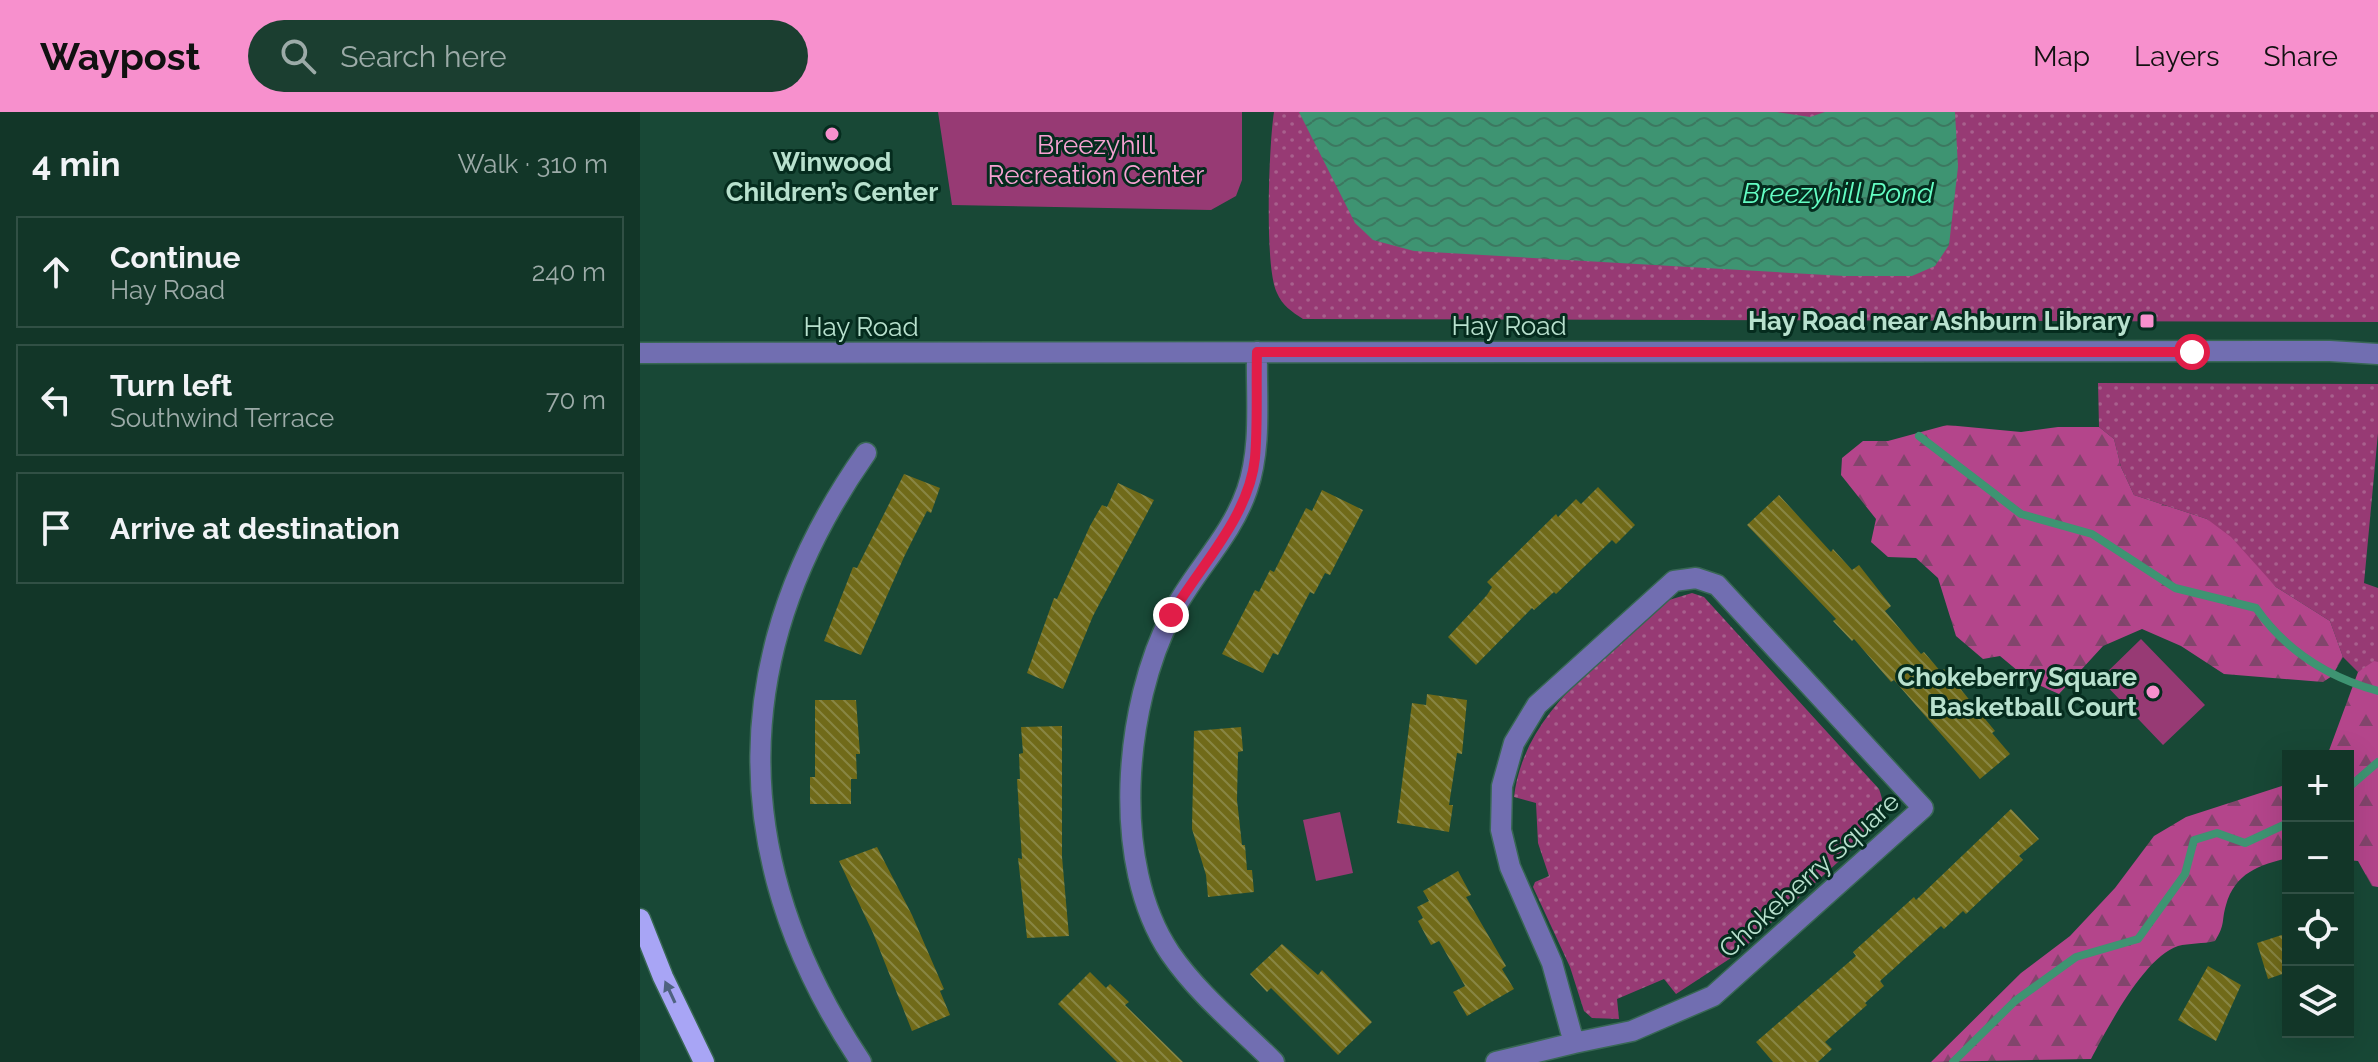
<!DOCTYPE html>
<html lang="en">
<head>
<meta charset="utf-8">
<style>
	:root { --surface:#123628; --page:#1b3e30; --text:#f1f3f6; --muted:#9caba8; --line:#315045; --accent:#f790cd }
	body { margin:0; font-family:Raleway,sans-serif; background:var(--page); color:var(--text) }
	.controls { position:absolute; right:24px; bottom:24px; display:grid; overflow:hidden; border-radius:0px; box-shadow:0 8px 32px #0002 }
	.controls button { width:72px; height:72px; display:grid; place-items:center; padding:0; border:0; border-bottom:2px solid var(--line); background:var(--surface); color:var(--text); font:40px sans-serif }
	.stop { position:absolute; width:24px; height:24px; margin:-18px; border:6px solid #e11d48; border-radius:50%; background:#fff }
	.stop.end { background:#e11d48; border-color:#fff; box-shadow:0 2px 8px #0008 }
	.list { margin:0; padding:0; list-style:none }
	h2 { display:flex; justify-content:space-between; align-items:center; height:104px; margin:0; padding:0 32px; font-size:34px }
	h2 small { font-size:26px; font-weight:400; color:var(--muted) }
	.list li { display:grid; grid-template-columns:52px 1fr auto; gap:24px; align-items:center; box-sizing:border-box; height:112px; margin:0 16px 16px; padding:0 16px; border:2px solid var(--line); border-radius:0px }
	.list b { display:block; font-size:30px; white-space:nowrap }
	.list p { margin:0; font-size:26px; white-space:nowrap; color:var(--muted) }
	.list em { font-size:26px; font-style:normal; color:var(--muted) }
	.icon { flex:none; width:44px; height:44px; fill:none; stroke:currentColor; stroke-width:2; stroke-linecap:round; stroke-linejoin:round }
	.map { position:relative; flex:none; width:1738px; height:950px; overflow:hidden }
	header { display:flex; align-items:center; gap:48px; box-sizing:border-box; height:112px; padding:0 40px; background:var(--accent); color:#111 }
	header strong { font-size:38px }
	nav { display:flex; gap:44px; margin-inline-start:auto; font-size:28px }
	.search { width:560px; height:72px; background:var(--page); display:flex; align-items:center; gap:20px; box-sizing:border-box; padding:0 28px; border-radius:44px; color:var(--muted); font-size:30px }
	main { display:flex }
	aside { flex:1; background:var(--surface) }
	.map>svg:first-child { display:block }
</style>
</head>
<body>
<header>
<strong>Waypost</strong>
<div class="search"><svg class="icon" aria-label="search" viewBox="0 0 24 24"><circle cx="10" cy="10" r="6"/><path d="M15 15l6 6"/></svg>Search here</div>
<nav><a>Map</a><a>Layers</a><a>Share</a></nav>
</header>
<main>
<aside>
<h2>4 min<small>Walk · 310 m</small></h2>
<ul class="list">
<li><svg class="icon" aria-label="ahead" viewBox="0 0 24 24"><path d="M12 20V5M6 11l6-6 6 6"/></svg><div><b>Continue</b><p>Hay Road</p></div><em>240 m</em></li>
<li><svg class="icon" aria-label="left" viewBox="0 0 24 24"><path d="M17 20v-9H6M10 6l-5 5 5 5"/></svg><div><b>Turn left</b><p>Southwind Terrace</p></div><em>70 m</em></li>
<li><svg class="icon" aria-label="arrive" viewBox="0 0 24 24"><path d="M6 21V4h12l-3 4 3 4H6"/></svg><div><b>Arrive at destination</b></div></li>
</ul>
</aside>
<div class="map">
<svg width="1738" height="950" viewBox="0 0 1738 950">
	<defs>
		<pattern id="grass-dots" width="8" height="8" patternUnits="userSpaceOnUse" patternTransform="scale(2)"><rect width="8" height="8" fill="#973a74"/><path d="M2 2h.1M6 6h.1" fill="none" stroke="#a8608d" stroke-width="1.8" stroke-linecap="round"/></pattern>
		<pattern id="forest-firs" width="22" height="20" patternUnits="userSpaceOnUse" patternTransform="scale(2)"><rect width="22" height="20" fill="#b4458b"/><path d="M5 1l3.5 6h-7zM16 11l3.5 6h-7z" fill="#82456c"/></pattern>
		<pattern id="water-waves" width="16" height="10" patternUnits="userSpaceOnUse" patternTransform="scale(2)"><rect width="16" height="10" fill="#3e9472"/><path d="M0 5q4-4 8 0t8 0" fill="none" stroke="#3c7860"/></pattern>
		<pattern id="building-back-hatch" width="6" height="6" patternUnits="userSpaceOnUse" patternTransform="scale(2)"><rect width="6" height="6" fill="#706a19"/><path d="M-1 5l2 2M0 0l6 6M5-1l2 2" fill="none" stroke="#888644"/></pattern>
	</defs>
	<rect width="100%" height="100%" fill="#184836"/>
	<path fill="url(#grass-dots)" d="M634,0H1738V210L663,207C652,200 642,193 637,181C624,156 629,31 634,0Z
		M1458,271L1738,272V321L1724,471L1738,476V550L1718,560L1703,545L1690,509L1636,475L1567,407L1494,383L1481,355L1474,327L1459,315Z
		M1052,481L1064,485L1239,677C1245,693 1245,706 1232,719L1097,842L1036,882L1024,867L977,887L979,907L952,906L944,899L930,855L893,775L895,770L909,764L898,731L896,691L874,685C884,597 969,544 1029,488Z"/>
	<path fill="url(#forest-firs)" d="M1307,313L1381,320L1418,315H1459L1474,327L1481,355L1494,383L1567,407L1591,425L1636,475L1690,509L1703,545L1692,564L1683,570L1584,562L1541,534L1502,517L1463,534L1419,582L1390,569L1360,544L1343,547L1316,524L1298,466L1276,446L1248,445L1231,430L1236,407L1201,363L1202,346L1223,329H1248Z
		M1734,549L1738,550V775L1732,774L1718,749L1708,748V644H1687L1718,560Z
		M1648,672V746C1619,753 1595,761 1586,793C1581,810 1586,811 1575,829C1563,832 1549,831 1538,834C1504,845 1467,917 1451,947L1291,950L1381,861L1430,824L1475,776L1514,724L1546,705Z"/>
	<path fill="#973a74" d="M298,0H602V68L596,84L571,98L312,93Z
		M1501,527L1565,593L1523,633L1460,567Z
		M700,700L713,761L676,769L663,708Z"/>
	<path fill="url(#water-waves)" d="M659,0H1137L1170,5L1185,0H1315L1318,55L1309,133L1295,154L1272,164H1204L774,139L733,128L715,111Z"/>
	<g fill="none" stroke-linecap="round" stroke-linejoin="round">
		<path stroke="#3e9472" stroke-width="8" d="M1279,324L1381,402L1452,422L1535,476L1616,496C1646,539 1687,565 1738,579
			M1708,676L1738,650
			M1313,950L1375,889L1436,845L1498,827L1545,762L1554,728L1577,721L1605,731L1648,711"/>
	</g>
	<path fill="url(#building-back-hatch)" d="M264,362L300,376L291,401L287,399L264,445L221,543L184,529L213,455L217,456Z
		M478,371L514,388L453,504L423,577L387,561L414,486L417,487L450,414L462,393L467,395Z
		M958,375L995,413L976,432L972,428L916,482L914,480L894,498L892,496L836,553L808,525L847,483L852,475L847,470L916,402L918,405L936,387L941,392Z
		M682,378L723,398L690,463L685,461L674,482L670,480L638,543L633,541L623,561L582,542L615,478L619,480L630,458L634,460L666,396L672,399Z
		M1139,383L1191,440L1193,437L1212,458L1219,453L1251,494L1245,499L1281,542L1284,540L1301,560L1304,557L1355,619L1352,621L1370,642L1340,667L1254,568L1251,570L1214,527L1212,529L1193,509L1196,507L1107,413Z
		M787,582L827,588L822,642L817,641L809,693H813L809,720L757,711L772,591L786,593Z
		M175,588H216L220,642H216L217,667H211V692H170V665H175Z
		M422,614V745L429,824L387,826L378,746L382,747L377,667H380L379,642L383,641L381,615Z
		M601,615L603,639L598,640L597,688L602,733H605L607,758H612L614,780L568,785L566,763L552,717L554,619Z
		M1371,697L1399,727L1379,744L1383,748L1326,802L1323,799L1304,817L1301,814L1240,869L1244,874L1225,891L1227,893L1185,930L1192,937L1178,950H1133L1116,930L1216,844L1213,840L1274,785L1276,788Z
		M237,735L272,803L304,877L300,879L310,903L272,919L233,821L199,749Z
		M818,759L831,783L826,785L866,854L862,857L874,877L827,904L813,880L825,874L799,829L791,833L778,809L783,806L777,795L789,789L783,779Z
		M1648,821V860L1628,867L1617,831Z
		M642,832L678,863L682,858L732,910L698,943L631,876L627,880L610,862Z
		M1568,854L1601,873L1576,929L1538,908Z
		M450,860L466,876L470,872L489,890L485,893L543,950H477L418,892Z"/>
	<g fill="none" stroke-linecap="round" stroke-linejoin="round">
		<defs>
			<path id="minor" d="M617,240C616,285 622,335 607,378C591,425 554,459 532,502C484,593 470,752 530,841C558,882 599,915 634,950
				M0,241L1690,239L1738,242
				M1056,466L1077,473L1283,696L1073,884L992,919L934,931L912,851L870,755L861,718L862,674L874,631L897,593L1034,469Z
				M221,950C86,748 86,540 226,341
				M856,950L934,931"/>
			<path id="major" d="M0,807L23,865L64,950"/>
		</defs>
		<use href="#minor" stroke="#386754" stroke-width="23"/>
		<use href="#major" stroke="#386754" stroke-width="23"/>
		<use href="#minor" stroke="#716eb1" stroke-width="20"/>
		<use href="#major" stroke="#a8a5f5" stroke-width="20"/>
	</g>
	<defs><path id="oneway-solid" d="M-6-.8H1V-3.2L6.5 0L1 3.2V.8H-6Z" transform="scale(2)"/></defs>
	<use fill="#4e627f" href="#oneway-solid" transform="translate(30 880) rotate(-115)"/>
	<g fill="none" stroke-linecap="round" stroke-linejoin="round">
		<path stroke="#e11d48" stroke-width="10" d="M531,503C560,454 609,405 615,346C618,311 616,275 617,240H1552"/>
	</g>
	<g fill="#f790cd" stroke="#052c1e" stroke-width="3">
		<circle cx="192" cy="22" r="8"/>
		<rect x="1499" y="201" width="16" height="16" rx="4"/>
		<circle cx="1513" cy="580" r="8"/>
	</g>
	<g text-anchor="middle" dominant-baseline="central" stroke-width="6" stroke-linejoin="round" paint-order="stroke">
		<g font-size="26" fill="#f6a2d2" stroke="#052c1e">
			<text x="456" y="33">Breezyhill<tspan x="456" dy="30">Recreation Center</tspan></text>
		</g>
		<g font-size="26" font-weight="bold" fill="#b8e1ce" stroke="#052c1e" text-anchor="end">
			<text x="192" y="50" text-anchor="middle">Winwood<tspan x="192" dy="30">Children’s Center</tspan></text>
			<text x="1491" y="209">Hay Road near Ashburn Library</text>
			<text x="1497" y="565">Chokeberry Square<tspan x="1497" dy="30">Basketball Court</tspan></text>
		</g>
		<g font-size="26" fill="#b8e1ce" stroke="#052c1e">
			<text x="869" y="214">Hay Road</text>
			<text x="221" y="215">Hay Road</text>
			<text transform="translate(1169 763) rotate(-42)">Chokeberry Square</text>
		</g>
		<g font-size="28" font-style="italic" fill="#64fec4" stroke="#052c1e">
			<text x="1198" y="81">Breezyhill Pond</text>
		</g>
	</g>
</svg>
<div class="controls">
<button>+</button>
<button>−</button>
<button><svg class="icon" aria-label="locate" viewBox="0 0 24 24"><circle cx="12" cy="12" r="6"/><path d="M12 2v4M12 18v4M2 12h4M18 12h4"/></svg></button>
<button><svg class="icon" aria-label="layers" viewBox="0 0 24 24"><path d="M12 4l9 5-9 5-9-5zM3 14l9 5 9-5"/></svg></button>
</div>
<div class="stop" style="left:1552px;top:240px"></div>
<div class="stop end" style="left:531px;top:503px"></div>
</div>
</main>
</body>
</html>
